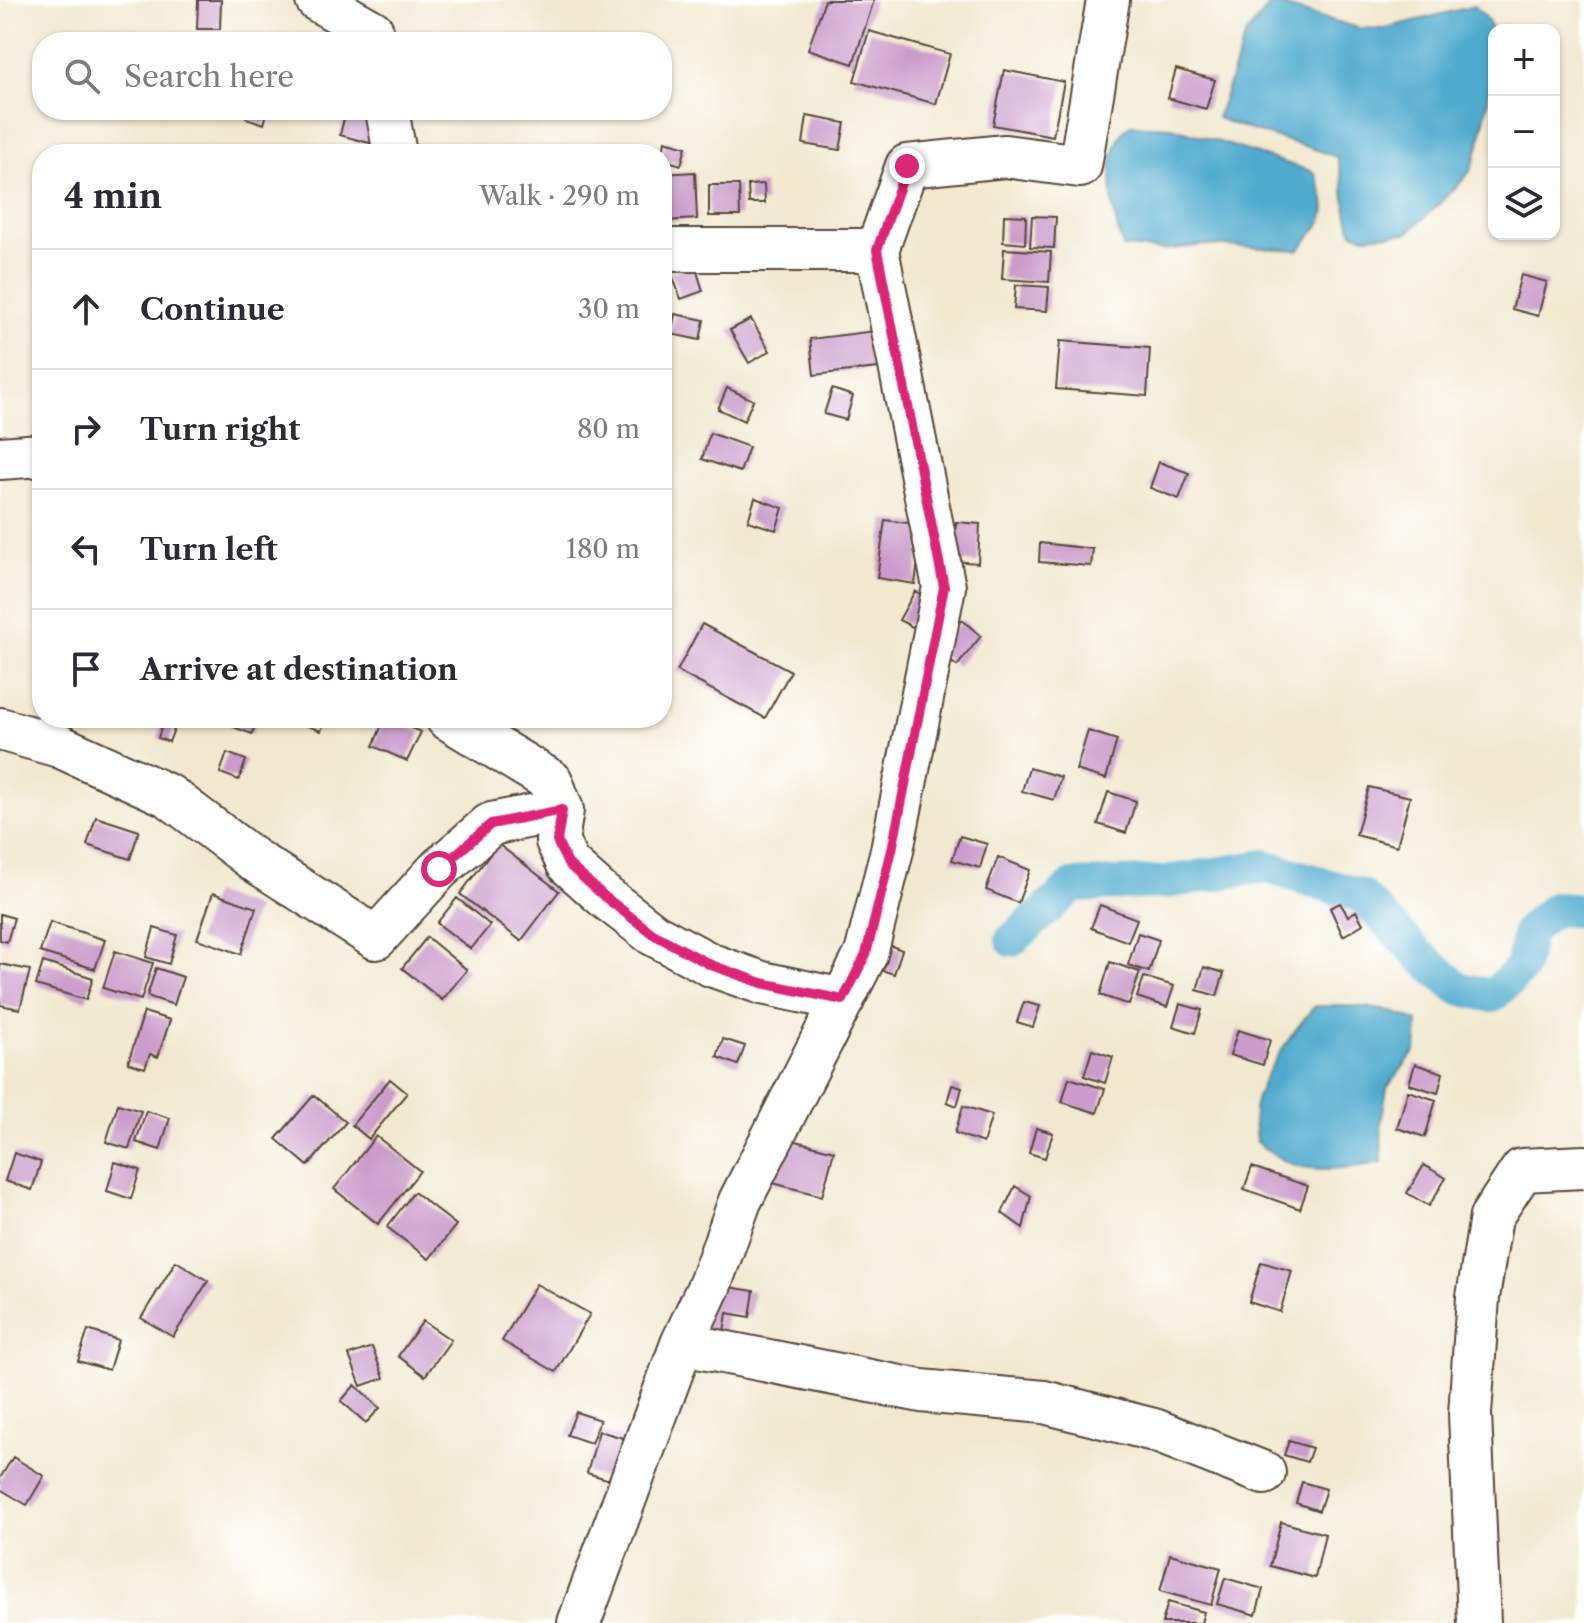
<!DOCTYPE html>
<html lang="en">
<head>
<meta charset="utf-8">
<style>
	:root { --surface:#fff; --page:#f2f2f3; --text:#2b2b33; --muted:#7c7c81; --line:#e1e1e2 }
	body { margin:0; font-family:"Libre Caslon Text",serif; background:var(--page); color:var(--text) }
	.controls { position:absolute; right:24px; top:24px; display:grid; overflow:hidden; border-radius:16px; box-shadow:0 2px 6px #0004 }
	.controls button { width:72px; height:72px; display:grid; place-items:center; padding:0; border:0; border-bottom:2px solid var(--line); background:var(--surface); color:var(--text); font:40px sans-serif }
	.stop { position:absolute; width:24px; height:24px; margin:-18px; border:6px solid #db2777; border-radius:50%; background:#fff }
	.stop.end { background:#db2777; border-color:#fff; box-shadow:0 2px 8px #0008 }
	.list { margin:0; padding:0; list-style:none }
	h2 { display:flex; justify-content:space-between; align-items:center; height:104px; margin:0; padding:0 32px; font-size:34px }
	h2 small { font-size:26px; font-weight:400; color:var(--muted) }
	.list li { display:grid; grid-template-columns:52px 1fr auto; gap:24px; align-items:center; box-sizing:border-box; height:120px; padding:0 32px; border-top:2px solid var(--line) }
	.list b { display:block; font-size:30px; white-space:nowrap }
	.list em { font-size:26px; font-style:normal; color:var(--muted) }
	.icon { flex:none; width:44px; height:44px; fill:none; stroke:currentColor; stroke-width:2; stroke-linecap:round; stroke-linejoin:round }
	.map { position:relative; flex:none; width:1584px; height:1623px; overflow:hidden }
	.search { position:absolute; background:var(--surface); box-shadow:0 2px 6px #0004; left:32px; top:32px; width:640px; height:88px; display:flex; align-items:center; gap:20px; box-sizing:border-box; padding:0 28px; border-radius:32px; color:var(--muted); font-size:30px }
	.panel { position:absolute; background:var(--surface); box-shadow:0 2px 6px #0004; left:32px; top:144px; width:640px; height:584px; border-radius:32px }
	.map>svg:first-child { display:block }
</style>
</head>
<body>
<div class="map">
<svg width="1584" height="1623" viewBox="0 0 1584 1623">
	<rect width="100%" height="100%" fill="#fff"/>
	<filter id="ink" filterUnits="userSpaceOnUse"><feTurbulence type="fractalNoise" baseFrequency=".0125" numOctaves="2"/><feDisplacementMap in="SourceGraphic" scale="16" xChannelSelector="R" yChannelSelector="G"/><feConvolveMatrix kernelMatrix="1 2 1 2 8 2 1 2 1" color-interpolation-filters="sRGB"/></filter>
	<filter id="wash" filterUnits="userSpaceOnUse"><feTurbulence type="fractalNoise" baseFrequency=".006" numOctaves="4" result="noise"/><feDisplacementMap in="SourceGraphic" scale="32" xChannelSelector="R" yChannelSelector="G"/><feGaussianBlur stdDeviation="1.8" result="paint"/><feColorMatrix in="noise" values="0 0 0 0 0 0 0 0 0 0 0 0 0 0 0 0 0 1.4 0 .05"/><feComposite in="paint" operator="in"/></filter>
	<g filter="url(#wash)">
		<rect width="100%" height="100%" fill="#f1e8cf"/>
		<path fill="#4faacd" stroke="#456a76" stroke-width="2" d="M1272,3L1359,28L1382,29L1474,6C1483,14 1489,20 1492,31C1498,51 1481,153 1470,171C1459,188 1424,217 1408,233L1365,236L1353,233C1343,208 1345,182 1337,157C1297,142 1256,134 1217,118L1246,34Z
			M1130,125L1172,127L1314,172C1332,215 1328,215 1299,250L1205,245L1163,250L1123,247C1112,215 1100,150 1130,125Z
			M1315,1006C1351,1006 1386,1005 1418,1022L1416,1050L1387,1088L1381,1122L1382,1162C1354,1168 1309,1175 1283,1160C1273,1155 1265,1148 1256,1142C1256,1132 1253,1120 1254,1110C1258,1079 1295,1029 1315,1006Z"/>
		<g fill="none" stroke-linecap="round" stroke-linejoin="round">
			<path stroke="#4faacd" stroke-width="34" d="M1012,940L1073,886L1166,882L1265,866L1362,896L1418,954L1458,988L1492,996L1521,969L1529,931L1554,909L1584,911"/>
		</g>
		<g id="blocks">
			<path fill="#ca9bcb" d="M198,0H221L220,29H197Z
				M825,0H874L853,64L808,49Z
				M869,31L950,54L936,104L854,81Z
				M1176,69L1215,80L1206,109L1168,98Z
				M1004,70L1064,82L1053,136L993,125Z
				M248,110H268L264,124L246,118Z
				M346,110L384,119L377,145L340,135Z
				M807,116L845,123L840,150L803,144Z
				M665,141L686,147L681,165L662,159Z
				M695,172L697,219L665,221L662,174Z
				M764,184L765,203H749L748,185Z
				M709,185H739L740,216H709Z
				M1004,215L1026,216L1025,244L1003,242Z
				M1032,216L1056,217L1054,248L1030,247Z
				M1004,249L1051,252L1049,282L1002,279Z
				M695,265L703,291L681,299L671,272Z
				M1521,275L1547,282L1538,316L1512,309Z
				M1016,285L1049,287L1047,311L1014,309Z
				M675,314L704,320L700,340L671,334Z
				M751,319L770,351L749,363L730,330Z
				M883,330L887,367L814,375L810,339Z
				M1060,341L1150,348L1147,396L1056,389Z
				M727,388L753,400L744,421L718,409Z
				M832,389L853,396L846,420L824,414Z
				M710,433L749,447L740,472L702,459Z
				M1159,462L1189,473L1179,499L1150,488Z
				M755,498L783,508L776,530L748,521Z
				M885,520L923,525L915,584L877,578Z
				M956,522L980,524L978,563L953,561Z
				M1040,543L1093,549L1091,566L1039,562Z
				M915,591L935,603L920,631L899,620Z
				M962,620L981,636L957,666L937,651Z
				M702,624L791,671L765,718L677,671Z
				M236,718H257L252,734L233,727Z
				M304,718H326L321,731L302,724Z
				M385,718L421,732L407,761L373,746Z
				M163,722L175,726L169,742L158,738Z
				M1088,731L1117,740L1106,779L1076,770Z
				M227,753L246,760L239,780L220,773Z
				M1029,768L1061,777L1054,800L1022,791Z
				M1369,787L1410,797L1397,846L1356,835Z
				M1108,792L1136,801L1126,833L1098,824Z
				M96,817L139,831L130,859L87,845Z
				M960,836L987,844L980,868L952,860Z
				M498,844L559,891L521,941L460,894Z
				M998,857L1030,870L1018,903L986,890Z
				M213,893L256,908L241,954L197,939Z
				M457,898L490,925L471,949L437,923Z
				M1340,903L1348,916L1356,911L1363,924L1343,936L1330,908Z
				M1100,905L1137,919L1128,942L1091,928Z
				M0,914L14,918L7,942L0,940Z
				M50,922L105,940L95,969L40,952Z
				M154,928L177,935L169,964L146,957Z
				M1138,933L1159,940L1149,972L1128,965Z
				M427,937L467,970L442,1000L402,968Z
				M884,943L902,950L894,974L875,968Z
				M115,951L153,963L141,1000L103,988Z
				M43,962L93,978L86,1000L36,985Z
				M1110,962L1140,972L1129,1005L1100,995Z
				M0,964L30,970L20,1009L0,1005Z
				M1204,967L1224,973L1217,996L1197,990Z
				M156,968L183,977L174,1005L147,996Z
				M1144,977L1174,986L1167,1007L1137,997Z
				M1024,1002L1040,1006L1033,1027L1017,1022Z
				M1180,1004L1202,1010L1195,1033L1173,1026Z
				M144,1012L170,1020L158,1057L150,1054L145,1068L128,1063Z
				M1238,1030L1270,1040L1263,1065L1230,1055Z
				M723,1039L745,1046L738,1065L717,1057Z
				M1092,1050L1113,1057L1105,1083L1084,1076Z
				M1415,1064L1443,1073L1438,1093L1409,1084Z
				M1069,1078L1105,1089L1097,1113L1062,1102Z
				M390,1079L407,1093L369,1139L352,1125Z
				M952,1085L962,1088L957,1106L947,1102Z
				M1408,1091L1436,1100L1425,1137L1397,1128Z
				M314,1095L346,1122L308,1166L276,1139Z
				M118,1104L141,1111L129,1149L106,1142Z
				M963,1106L992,1115L983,1143L955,1133Z
				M146,1111L170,1118L160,1150L136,1142Z
				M1036,1128L1053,1133L1045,1158L1029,1153Z
				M376,1136L420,1171L378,1224L334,1189Z
				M785,1138L834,1151L822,1196L773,1183Z
				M14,1153L41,1162L32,1190L5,1181Z
				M115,1162L140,1170L131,1199L107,1191Z
				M1424,1165L1446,1178L1429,1206L1407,1193Z
				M1252,1167L1308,1186L1300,1209L1244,1189Z
				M1015,1186L1031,1196L1023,1228L1002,1213Z
				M414,1192L456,1225L429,1259L387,1227Z
				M176,1261L208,1281L173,1337L141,1318Z
				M1261,1262L1292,1271L1280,1312L1249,1302Z
				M536,1284L590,1314L556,1372L502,1341Z
				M710,1284L754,1291L750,1317L727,1313L723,1338L701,1335Z
				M423,1321L451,1340L425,1376L398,1356Z
				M88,1330L118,1340L109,1370L78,1361Z
				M372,1347L384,1378L361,1386L349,1355Z
				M355,1385L380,1408L366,1423L341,1401Z
				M576,1412L600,1420L591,1443L567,1435Z
				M599,1431L623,1438L610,1480L587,1473Z
				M1289,1441L1312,1448L1307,1462L1284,1455Z
				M13,1457L44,1476L27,1505L0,1489V1478Z
				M1302,1482L1326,1489L1319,1511L1296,1503Z
				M1281,1522L1325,1534L1315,1578L1270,1566Z
				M1170,1554L1221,1568L1211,1605L1160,1591Z
				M1225,1578L1263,1589L1256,1615L1217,1604Z
				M1168,1602L1204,1612L1201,1623H1162Z"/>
		</g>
	</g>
	<g filter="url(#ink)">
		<use href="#blocks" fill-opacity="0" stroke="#564639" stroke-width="2"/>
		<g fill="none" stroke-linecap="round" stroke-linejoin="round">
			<defs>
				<path id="minor" d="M317,0L372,31L374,42
					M387,110L395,154
					M877,250L907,166L1005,156L1080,166L1108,0
					M0,458L42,455
					M447,718L551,781L562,810L557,841L568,864L605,897L653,934L711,965L762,983L843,1000
					M0,729L59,746L169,796L254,860L376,938L439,869L491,824L562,810
					M682,1344L921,1391L1044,1402L1154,1430L1264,1473
					M579,1623L682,1344L710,1284L740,1201L866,954L892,850L944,587L877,250H662
					M1479,1623L1470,1414L1478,1297L1491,1217L1522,1170L1584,1167"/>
			</defs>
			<use href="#minor" stroke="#564639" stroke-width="46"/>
			<use href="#minor" stroke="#fff" stroke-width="42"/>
		</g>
	</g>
	<g fill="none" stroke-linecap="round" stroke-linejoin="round" filter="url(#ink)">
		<path stroke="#db2777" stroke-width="10" d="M439,869L491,824L562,810L557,841L568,864L605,897L653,934L711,965L762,983L843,1000L866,954L892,850L944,587L877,250L907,166"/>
	</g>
</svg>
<div class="controls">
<button>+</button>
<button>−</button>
<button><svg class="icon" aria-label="layers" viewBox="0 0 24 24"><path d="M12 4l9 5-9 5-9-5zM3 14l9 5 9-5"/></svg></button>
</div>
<div class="stop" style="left:439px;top:869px"></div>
<div class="stop end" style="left:907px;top:166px"></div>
<div class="search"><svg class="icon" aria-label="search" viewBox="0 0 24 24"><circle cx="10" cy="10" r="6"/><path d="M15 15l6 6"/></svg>Search here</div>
<section class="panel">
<h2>4 min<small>Walk · 290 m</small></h2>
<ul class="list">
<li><svg class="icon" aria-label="ahead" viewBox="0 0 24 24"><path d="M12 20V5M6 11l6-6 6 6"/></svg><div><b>Continue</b></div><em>30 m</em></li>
<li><svg class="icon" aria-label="right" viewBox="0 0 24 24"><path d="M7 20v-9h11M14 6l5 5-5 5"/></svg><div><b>Turn right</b></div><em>80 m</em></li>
<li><svg class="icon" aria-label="left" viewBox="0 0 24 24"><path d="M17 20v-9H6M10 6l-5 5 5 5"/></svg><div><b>Turn left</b></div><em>180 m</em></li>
<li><svg class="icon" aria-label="arrive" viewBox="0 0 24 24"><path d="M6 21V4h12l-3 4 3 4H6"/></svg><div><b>Arrive at destination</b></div></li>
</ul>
</section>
</div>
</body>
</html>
